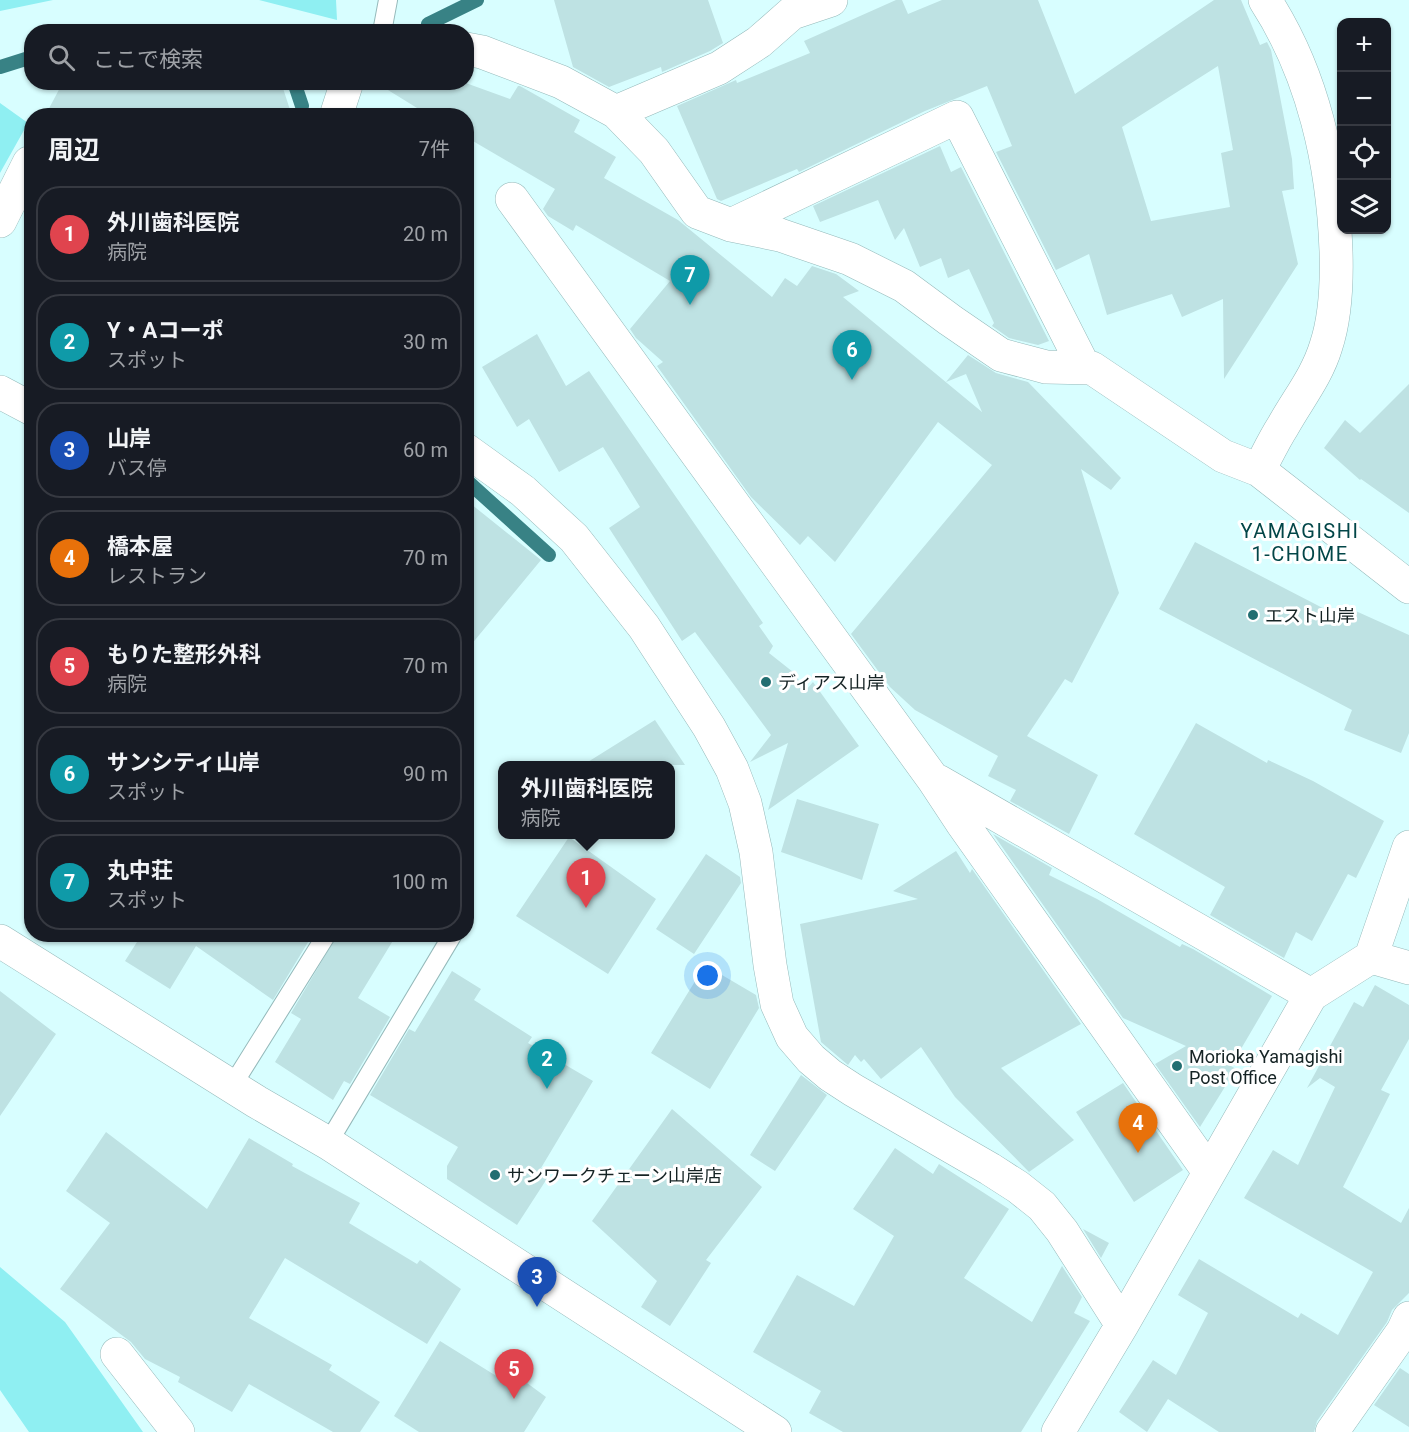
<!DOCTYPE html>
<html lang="ja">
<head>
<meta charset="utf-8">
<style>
	:root { --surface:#171b24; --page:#20242c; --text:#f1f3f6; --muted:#9ea1a6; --line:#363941; --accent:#0b8043 }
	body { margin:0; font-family:Roboto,"Noto Sans JP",sans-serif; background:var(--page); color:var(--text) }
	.controls { position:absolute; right:18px; top:18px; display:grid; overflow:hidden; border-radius:12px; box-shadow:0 2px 4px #0004 }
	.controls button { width:54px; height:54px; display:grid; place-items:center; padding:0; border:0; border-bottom:2px solid var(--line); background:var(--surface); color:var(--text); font:30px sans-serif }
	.you { position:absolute; left:708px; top:976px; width:21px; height:21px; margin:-15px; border:4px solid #fff; border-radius:50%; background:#1a73e8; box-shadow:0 0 0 9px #1a73e833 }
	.badge { display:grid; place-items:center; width:39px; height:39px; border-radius:50%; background:var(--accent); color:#fff; font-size:20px; font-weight:700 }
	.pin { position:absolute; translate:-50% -50px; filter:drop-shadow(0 2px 3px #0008) }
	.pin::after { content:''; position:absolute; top:32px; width:21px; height:18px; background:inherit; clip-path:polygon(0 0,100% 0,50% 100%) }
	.popup { position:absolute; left:498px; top:761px; width:177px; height:78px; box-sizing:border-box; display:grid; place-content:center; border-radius:12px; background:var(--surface); filter:drop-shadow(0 2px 4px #0005); font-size:20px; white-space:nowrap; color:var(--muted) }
	.popup b { font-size:22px; color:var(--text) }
	.popup::after { content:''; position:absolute; left:50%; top:100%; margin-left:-12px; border:12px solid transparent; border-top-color:var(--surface) }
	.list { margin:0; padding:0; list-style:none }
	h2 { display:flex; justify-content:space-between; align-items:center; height:78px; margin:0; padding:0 24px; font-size:26px }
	h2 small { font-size:20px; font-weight:400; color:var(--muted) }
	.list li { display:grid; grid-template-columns:39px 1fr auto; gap:18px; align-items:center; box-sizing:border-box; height:96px; margin:0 12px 12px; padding:0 12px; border:2px solid var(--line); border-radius:24px }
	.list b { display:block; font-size:22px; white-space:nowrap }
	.list p { margin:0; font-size:20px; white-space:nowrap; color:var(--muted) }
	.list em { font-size:20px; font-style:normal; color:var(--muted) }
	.icon { flex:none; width:33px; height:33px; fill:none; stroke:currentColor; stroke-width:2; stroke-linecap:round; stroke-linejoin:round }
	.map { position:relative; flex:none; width:1409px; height:1432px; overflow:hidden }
	.search { position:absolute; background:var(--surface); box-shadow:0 2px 4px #0004; left:24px; top:24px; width:450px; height:66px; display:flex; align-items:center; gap:15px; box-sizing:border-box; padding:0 21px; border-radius:24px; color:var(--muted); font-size:22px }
	.panel { position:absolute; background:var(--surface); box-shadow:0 2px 4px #0004; left:24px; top:108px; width:450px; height:834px; border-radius:24px }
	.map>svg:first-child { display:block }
</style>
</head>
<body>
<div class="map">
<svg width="1409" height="1432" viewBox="0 0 1409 1432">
	<rect width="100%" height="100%" fill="#d8feff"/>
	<path fill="#8feff2" d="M0,0H53L0,11Z
		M259,0H336L337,20Z
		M0,103L28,123L0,173Z
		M0,1267L65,1322L143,1432H29L0,1390Z"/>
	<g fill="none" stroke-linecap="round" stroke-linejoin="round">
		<path stroke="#388285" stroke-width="14" d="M428,24L477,0
			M0,67L32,57
			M294,82L302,106
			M466,480L549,555"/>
	</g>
	<path fill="#bee2e3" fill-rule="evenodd" d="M554,0H708L723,43L710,51L662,72L661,67L609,87L573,67Z
		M896,0H902L908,14L942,0H1038L1075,94L1214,0H1241L1260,45L1267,42L1271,50L1292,159L1294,189L1282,191L1298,264L1224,379L1223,299L1182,317L1172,294L1107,315L1089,254L1056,270L996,152L1012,146L987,86L925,111L799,172L797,169L721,201L717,199L677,106L736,80L737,83L810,53L804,41ZM1218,66L1233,150L1221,153L1230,207L1151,221L1122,127Z
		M63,82H281L292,116H45Z
		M375,82H463L510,99L518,86H520L580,120L574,132L616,157L604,178L678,220L772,297L785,278L797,286L812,266L836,274L859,291L843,297L982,412L966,374L946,382L968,355L996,373L1028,382L1121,478L1111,490L1081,469L1119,593L1072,683L1065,679L1027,736L1098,775L1069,834L1010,801L1016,790L988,776L998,756L915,710L890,687L851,634L992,465L938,422L835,562L808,536L800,545L751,497L657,366L663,362L636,338L630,329L670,281L576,225L573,231L548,216L543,209L555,189L466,137V116H430Z
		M940,146L951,172L961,167L1049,341L1038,345L1009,338L992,326L994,323L969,269L948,278L941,258L920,267L904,228L895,240L878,200L820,222L813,206Z
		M537,334L566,386L589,371L763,623L759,626L773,646L769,653L793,672L806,690L813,682L859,746L768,810L788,743L750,762L771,735L695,632L682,641L609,528L640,507L603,447L559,472L529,419L517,427L482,367Z
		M1409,384V513L1361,479L1360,480L1324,448L1345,420L1360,433Z
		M466,500L541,560L466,651Z
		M1195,542L1344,619L1349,608L1409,635V733L1401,753L1344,730L1352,710L1159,609Z
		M655,720L685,765H583Z
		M1196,723L1267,763L1268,760L1313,781L1384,821L1356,878L1348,874L1312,941L1296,932L1284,958L1210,915L1225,887L1134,834Z
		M797,799L879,824L862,880L781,852Z
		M993,834L1052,868L1049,875L1097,899L1180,947L1182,944L1193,949L1272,996L1231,1066L1236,1069L1200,1127L1155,1064L1186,1046L1123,1018Z
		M569,837L656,899L608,974L516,916Z
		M956,851L970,873L972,869L1081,1024L1001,1068L1074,1140L1029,1172L955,1097L921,1047L881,1079L864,1059L861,1062L855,1055L848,1065L821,1042L800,924L918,899L893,891Z
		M706,854L740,877L741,883L694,954L656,929Z
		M142,934H313L273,1000L196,946L170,989L125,961Z
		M338,934H397L358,998L390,1017L350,1084L344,1081L333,1100L275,1062L301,1019L291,1013Z
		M705,965L756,995L759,1008L710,1089L651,1053Z
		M452,971L481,989L474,1000L532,1037L528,1043L593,1081L541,1168L550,1174L517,1225L447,1179V1166L458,1147L370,1095L409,1029L415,1032Z
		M1375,985L1409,1005V1039L1381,1090L1390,1094L1343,1187L1401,1223L1409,1208V1293L1392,1310L1387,1322L1317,1421L1314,1432H1219L1168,1399L1147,1432L1119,1412L1153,1360L1176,1375L1208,1313L1178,1295L1199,1259L1298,1318L1301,1313L1338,1335L1373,1272L1244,1198L1273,1150L1298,1165L1335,1087L1320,1078L1307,1088L1354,1002L1363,1007Z
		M0,991L56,1034L0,1116Z
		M801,1075L827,1095L775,1171L750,1155Z
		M1123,1083L1183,1170L1134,1202L1076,1112Z
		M672,1109L762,1187L706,1260L711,1263L670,1326L641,1307L657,1281L592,1221Z
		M106,1132L207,1209L249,1138L293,1164L292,1166L360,1203L349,1223L417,1264L420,1260L461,1289L427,1344L285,1258L249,1318L332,1365L329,1370L380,1402L360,1432H333L249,1384L232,1412L178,1382L180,1377L145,1359L131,1342L60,1289L110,1223L66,1191Z
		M895,1148L933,1174L939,1164L1009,1209L964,1278L1032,1322L1062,1266L1082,1297L1074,1313L1090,1321L1021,1432H843L809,1413L821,1391L753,1352L797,1275L854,1306L894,1236L853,1209Z
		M1083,1229L1109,1243L1101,1258Z
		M440,1341L498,1377L504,1366L546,1397L524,1432H419L394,1416Z
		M1400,1368L1409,1374V1427L1374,1405Z"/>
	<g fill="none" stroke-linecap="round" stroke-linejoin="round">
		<defs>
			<path id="service" d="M382,32L388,0
				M232,1086L327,934
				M328,1143L453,934"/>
			<path id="minor" d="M466,49L482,52L561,82L616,112L654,151L697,212L731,225L780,235L850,259L904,286L950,320L1001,355L1046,367L1092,368L1223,456L1259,470L1409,587
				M616,112L719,68L759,42L792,13L831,0
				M336,116L347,82
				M512,199L933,779L962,823L1209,1172
				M0,221L29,163
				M731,225L957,117L1084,367
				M0,392L32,409
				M466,450L523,491L574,538L644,627L709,727L732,769L745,803L756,852L770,965L777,1004L792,1037L811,1059L830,1075L853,1090L990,1169L1018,1187L1042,1206L1062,1231L1122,1325
				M1259,470C1267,455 1274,440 1283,426C1298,399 1317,376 1326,346C1336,316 1337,283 1336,251C1333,164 1313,74 1265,0
				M938,781L1311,995
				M0,941L257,1102L328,1143L775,1432
				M1371,957L1409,968
				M117,1354L178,1432
				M1058,1432L1122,1325L1311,995L1371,957L1409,847
				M1332,1432L1403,1331L1409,1318"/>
		</defs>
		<use href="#service" stroke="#95b9ba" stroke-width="20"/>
		<use href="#minor" stroke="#95b9ba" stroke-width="34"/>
		<use href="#service" stroke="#fff" stroke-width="18"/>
		<use href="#minor" stroke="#fff" stroke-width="33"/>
	</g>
	<g fill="#226e71" stroke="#fff" stroke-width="2">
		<circle cx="1253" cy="615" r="6"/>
		<circle cx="766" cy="682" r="6"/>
		<circle cx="1177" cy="1066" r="6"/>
		<circle cx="495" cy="1175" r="6"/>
	</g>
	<g text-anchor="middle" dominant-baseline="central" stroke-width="6" stroke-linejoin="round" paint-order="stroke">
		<g font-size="18" fill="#152324" stroke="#fff" text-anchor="start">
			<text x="1265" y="615">エスト山岸</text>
			<text x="778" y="682">ディアス山岸</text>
			<text x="1189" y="1056">Morioka Yamagishi<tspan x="1189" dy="21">Post Office</tspan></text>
			<text x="507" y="1175">サンワークチェーン山岸店</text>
		</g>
		<g font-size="20" letter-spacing="1.5" fill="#024648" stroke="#fff">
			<text x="1300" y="531">YAMAGISHI<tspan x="1300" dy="23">1-CHOME</tspan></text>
		</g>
	</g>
</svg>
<div class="controls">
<button>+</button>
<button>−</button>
<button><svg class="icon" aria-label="locate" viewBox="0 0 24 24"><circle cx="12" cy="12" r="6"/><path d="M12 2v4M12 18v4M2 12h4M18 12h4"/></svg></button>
<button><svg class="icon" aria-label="layers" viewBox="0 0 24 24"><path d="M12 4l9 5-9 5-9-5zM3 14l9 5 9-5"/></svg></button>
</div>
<div class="you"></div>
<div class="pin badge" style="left:586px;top:908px;background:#e0444e">1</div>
<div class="popup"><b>外川歯科医院</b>病院</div>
<div class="pin badge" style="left:547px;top:1089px;background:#0f9aa8">2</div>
<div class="pin badge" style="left:537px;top:1307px;background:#1a4fb4">3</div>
<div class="pin badge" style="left:1138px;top:1153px;background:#e8710a">4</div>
<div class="pin badge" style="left:514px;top:1399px;background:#e0444e">5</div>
<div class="pin badge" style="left:852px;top:380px;background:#0f9aa8">6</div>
<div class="pin badge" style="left:690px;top:305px;background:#0f9aa8">7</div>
<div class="search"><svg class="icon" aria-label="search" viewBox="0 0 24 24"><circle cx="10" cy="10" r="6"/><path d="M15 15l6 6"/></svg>ここで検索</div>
<section class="panel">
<h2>周辺<small>7件</small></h2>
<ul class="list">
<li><span class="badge" style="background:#e0444e">1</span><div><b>外川歯科医院</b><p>病院</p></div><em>20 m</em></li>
<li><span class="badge" style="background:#0f9aa8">2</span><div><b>Y・Aコーポ</b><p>スポット</p></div><em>30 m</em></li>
<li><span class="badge" style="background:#1a4fb4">3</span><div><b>山岸</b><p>バス停</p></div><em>60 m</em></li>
<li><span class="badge" style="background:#e8710a">4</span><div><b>橋本屋</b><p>レストラン</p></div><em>70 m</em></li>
<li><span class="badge" style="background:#e0444e">5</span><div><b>もりた整形外科</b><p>病院</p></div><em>70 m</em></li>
<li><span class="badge" style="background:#0f9aa8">6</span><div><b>サンシティ山岸</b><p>スポット</p></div><em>90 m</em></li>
<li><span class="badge" style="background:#0f9aa8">7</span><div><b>丸中荘</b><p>スポット</p></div><em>100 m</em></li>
</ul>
</section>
</div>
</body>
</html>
